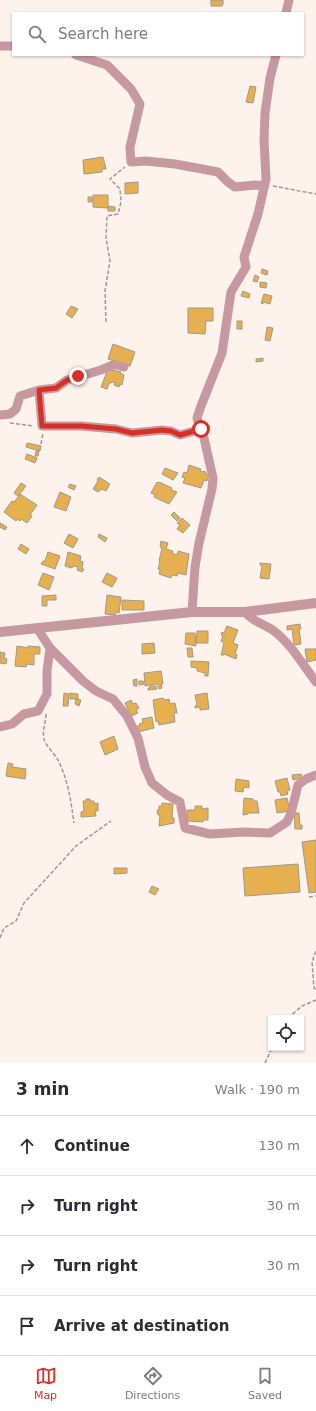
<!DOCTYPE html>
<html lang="en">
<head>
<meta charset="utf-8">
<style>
	:root { --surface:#fff; --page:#f2f2f3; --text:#2b2b33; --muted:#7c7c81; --line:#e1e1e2; --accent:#d93025 }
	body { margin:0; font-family:"DejaVu Sans",sans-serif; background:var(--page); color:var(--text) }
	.controls { position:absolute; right:12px; bottom:12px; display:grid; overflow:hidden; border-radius:0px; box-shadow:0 1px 3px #0004 }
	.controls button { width:36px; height:36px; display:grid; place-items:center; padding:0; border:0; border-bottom:1px solid var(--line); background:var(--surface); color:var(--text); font:20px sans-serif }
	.stop { position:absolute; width:12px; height:12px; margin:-9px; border:3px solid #d93025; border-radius:50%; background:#fff }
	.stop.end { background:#d93025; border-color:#fff; box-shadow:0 1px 4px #0008 }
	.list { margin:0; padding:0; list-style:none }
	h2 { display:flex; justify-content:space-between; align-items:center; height:52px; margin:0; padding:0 16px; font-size:17px }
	h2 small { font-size:13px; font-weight:400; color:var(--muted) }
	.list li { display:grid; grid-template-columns:26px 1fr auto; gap:12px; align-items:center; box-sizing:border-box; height:60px; padding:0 16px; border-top:1px solid var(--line) }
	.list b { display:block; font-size:15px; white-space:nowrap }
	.list em { font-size:13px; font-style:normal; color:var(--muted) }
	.icon { flex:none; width:22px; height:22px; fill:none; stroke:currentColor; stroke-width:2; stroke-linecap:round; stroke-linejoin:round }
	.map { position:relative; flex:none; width:316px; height:1063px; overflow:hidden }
	.search { position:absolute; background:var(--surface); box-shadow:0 1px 3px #0004; left:12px; right:12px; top:12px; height:44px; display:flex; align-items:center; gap:10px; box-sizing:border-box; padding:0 14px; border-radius:0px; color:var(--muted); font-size:15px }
	.sheet { height:292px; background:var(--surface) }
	nav { display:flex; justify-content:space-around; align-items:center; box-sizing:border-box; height:56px; border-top:1px solid var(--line); background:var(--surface); font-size:11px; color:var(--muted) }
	nav a { display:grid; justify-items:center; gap:2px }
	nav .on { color:var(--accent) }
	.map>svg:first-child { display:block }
</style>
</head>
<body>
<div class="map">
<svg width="316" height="1063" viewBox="0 0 316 1063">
	<rect width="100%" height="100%" fill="#fef3ec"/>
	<path fill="#e6b051" stroke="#9f988c" d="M211,0H223V4L222,6H211Z
		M250,86L256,87L253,103L246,102Z
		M103,157L106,169H102V172L84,174L83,160Z
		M138,182V193L125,194V183Z
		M93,195H108V208L93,207Z
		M88,197H92V202H88Z
		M108,206L115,207V211H108Z
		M262,269L268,271L267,275L261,273Z
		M255,275L259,277L257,282L253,281Z
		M260,282L267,283L266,288L260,287Z
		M243,291L250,294L249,298L241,296Z
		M264,294L272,296L270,304L263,302V304L261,303Z
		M71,306L78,309L72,318L66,314Z
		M188,308H213V321H206L205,334L188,333Z
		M237,321H242V329H237Z
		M267,327L273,328L270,341L265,340Z
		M113,344L135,352L130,366L108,359Z
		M263,358V361L256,362V359Z
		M108,369L121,372L120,373L124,375L122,385L120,384L119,387L114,385L115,383L112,382L111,383H109L107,389L101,387Z
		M27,443L41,446L40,451L26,447Z
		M36,451H39L38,456H35Z
		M27,454L37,458L35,463L25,459Z
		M189,465L201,469L200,471L203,472L204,471L206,472L205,473L209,475L207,481L204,480L201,488L183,483L185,478L182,477L184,472L187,473Z
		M165,468L178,473L173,480L162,474Z
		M99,477L110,484L106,491L102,489L98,492L93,489L98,481L97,480Z
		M157,482L158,483L159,482L172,488L171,490L177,492L169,504L154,497L155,495L151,493Z
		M21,483L26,486L18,496L14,493Z
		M70,484L76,486L74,490L68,487Z
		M60,492L71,497L66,511L54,507Z
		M20,494L37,505L30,515L32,516L27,523L21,519L20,521L17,519L16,521L4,512L12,501L14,502L15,501Z
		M174,512L180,518L177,521L171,515Z
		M182,518L190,525L183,533L177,529L180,525L177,523Z
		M0,523L7,527L5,530L0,527Z
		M69,534L78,539L73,548L64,543Z
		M99,534L107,538L105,542L98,537Z
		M161,541L168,543L166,549L173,551L172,553L177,555L178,551L189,554L186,575L178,573L177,576L172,575L171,578L159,574L160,570L158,569L160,561H159L162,548L160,547Z
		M21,544L29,549L26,554L18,549Z
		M48,552L60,556L55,569L41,564L43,561H45Z
		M68,552L81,556L80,561L83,562L82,569H84L82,572L77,570L78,567L73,566L72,568L65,566Z
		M260,563L271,564L269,579L260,578L262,566L260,565Z
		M43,573L54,577L49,590L38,585Z
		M107,573L117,578L112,587L102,582Z
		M56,595V600H47V606H42V596Z
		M107,595L121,597L119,613L116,612L115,615L105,614Z
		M122,600L144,601V610H122Z
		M300,624L301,629H299L301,644L294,645L292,629L287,630V626Z
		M227,626L238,630L233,643L238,645L235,654L237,655L236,659L224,654V655H221L224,643L221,641L223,636L221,635L222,632L224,633Z
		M197,631H208V643H196Z
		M186,633H195L196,646L185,644Z
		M154,643L155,653L142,654V644Z
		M17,646L28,648V646L40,647V654H34V665L27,664L26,667L15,666Z
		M187,648H192L193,657H188Z
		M305,649H316V660L307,662Z
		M0,652L5,653L4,658L7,659L6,664L0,663Z
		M191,661L209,662L208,676H205V673L197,671V668L191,667Z
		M161,671L163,684H161L162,688L159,689L158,685L156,684L145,686L144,673Z
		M137,679V686H134L133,680Z
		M139,681H143L144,684L139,685Z
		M150,686H156L157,689L148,690V688H150Z
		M64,693L69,694L68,706H63Z
		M70,693L78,694V699H70Z
		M207,693L209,709L200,710V707L195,708V706L197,705L195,695Z
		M163,698L164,700L169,699L170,704L175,703L177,713H174L175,722L159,725L158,721L156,722L153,700Z
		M76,699L81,700L79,706L75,704Z
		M131,700L133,704L136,703L139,708L136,710L138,713L131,716L125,703Z
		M152,717L154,728L138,732L137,726H140L139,724L143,723L142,719Z
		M114,736L118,749L105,755L100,742Z
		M8,763L13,764L12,767L26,769L25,779L6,776Z
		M301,774L302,778L293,780L292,775Z
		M287,778L290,790L287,791L288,794L281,796L280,792H278L275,781Z
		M236,779L249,781V788L244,787L243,792L235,791Z
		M244,798L253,799L254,801H257L259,813H248V814L243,815Z
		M287,798L290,811L277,813L275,800Z
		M86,799H90V801H94V804L98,803V811H95L96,816L81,817V812L84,811L83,801H86Z
		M162,803L173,804L172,818H174V823L159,826L160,815H158L157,810H159V806H162Z
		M195,806H202V809L208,808V820H203V822L187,821V810H195Z
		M294,813H299L300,825H302V829H295Z
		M316,840V892L309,893L302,842Z
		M298,864L300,892L245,896L243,868Z
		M114,868H127V873L114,874Z
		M152,886L159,889L155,895L149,892Z"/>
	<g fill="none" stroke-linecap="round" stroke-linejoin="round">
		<path stroke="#9f9791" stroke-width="1.5" stroke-dasharray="4 2" stroke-linecap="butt" d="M273,186L316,194
			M106,322L105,291L110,261L106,238L107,216L118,214L121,202L120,189L110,179L125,167
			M10,423L34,426
			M41,444L43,433
			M46,714C46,722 42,730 44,739C46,746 54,753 58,760C68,780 71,801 74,823
			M309,897L316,896
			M0,938L4,928L16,921L24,903L76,846L111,821
			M316,951L312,962L314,988L316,990
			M288,1018L302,1006L316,1000
			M265,1063L272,1048"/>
		<path stroke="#c698a2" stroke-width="9" d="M286,13L289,0
			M0,46H13
			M76,55L107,65L131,89L140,104L130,147L131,162L146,161L175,164L218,172L228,182L235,187L256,185L264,186
			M39,390L42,426H81L116,429L132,433L162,430L171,431L180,435L201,429
			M0,415L10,414L16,409L20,396L39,390L56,388L67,380L101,370L113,365H116L124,367
			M192,612L195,567L199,543L212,489L213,478L204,438L197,418L201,406L222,353L231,292L246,267L244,257L258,214L266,179L264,140L265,113L270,78L276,55
			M245,612C252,622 265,624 274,631C291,644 303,665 316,682
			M37,628L50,648L83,681L96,691L113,699L127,716L138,738L145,767L152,783L167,795L180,802L185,828L210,834L244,832L270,833L287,822L291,813L298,785L306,779L316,775
			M0,727L12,724L24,714L38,711L47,694V671L50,648"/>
		<path stroke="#c698a2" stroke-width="10" d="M0,632L192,612H245L316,603"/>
	</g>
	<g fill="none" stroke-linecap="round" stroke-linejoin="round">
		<path stroke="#d93025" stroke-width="5" d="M78,376L67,380L56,388L39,390L42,426H81L116,429L132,433L162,430L171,431L180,435L201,429"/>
	</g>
</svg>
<div class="controls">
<button><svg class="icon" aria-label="locate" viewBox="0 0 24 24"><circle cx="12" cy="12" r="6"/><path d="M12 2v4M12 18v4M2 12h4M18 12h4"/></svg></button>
</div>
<div class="stop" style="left:201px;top:429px"></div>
<div class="stop end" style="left:78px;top:376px"></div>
<div class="search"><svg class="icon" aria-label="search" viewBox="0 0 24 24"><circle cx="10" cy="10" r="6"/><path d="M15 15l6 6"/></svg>Search here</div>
</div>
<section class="sheet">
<h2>3 min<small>Walk · 190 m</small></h2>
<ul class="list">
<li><svg class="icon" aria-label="ahead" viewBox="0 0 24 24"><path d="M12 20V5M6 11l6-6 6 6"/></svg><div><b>Continue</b></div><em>130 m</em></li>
<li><svg class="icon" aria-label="right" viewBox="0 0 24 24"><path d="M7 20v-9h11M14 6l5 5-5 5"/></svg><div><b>Turn right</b></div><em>30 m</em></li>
<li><svg class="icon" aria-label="right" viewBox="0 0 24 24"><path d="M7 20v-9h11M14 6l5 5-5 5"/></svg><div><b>Turn right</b></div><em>30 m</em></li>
<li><svg class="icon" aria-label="arrive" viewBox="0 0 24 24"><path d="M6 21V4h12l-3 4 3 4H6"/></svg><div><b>Arrive at destination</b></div></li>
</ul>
</section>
<nav>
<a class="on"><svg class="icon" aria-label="map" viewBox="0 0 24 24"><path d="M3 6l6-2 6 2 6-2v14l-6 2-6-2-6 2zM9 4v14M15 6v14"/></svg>Map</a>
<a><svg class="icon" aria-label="directions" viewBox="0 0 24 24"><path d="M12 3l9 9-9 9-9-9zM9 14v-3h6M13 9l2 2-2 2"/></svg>Directions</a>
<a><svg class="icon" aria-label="saved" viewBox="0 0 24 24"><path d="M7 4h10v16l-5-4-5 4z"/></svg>Saved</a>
</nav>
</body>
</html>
